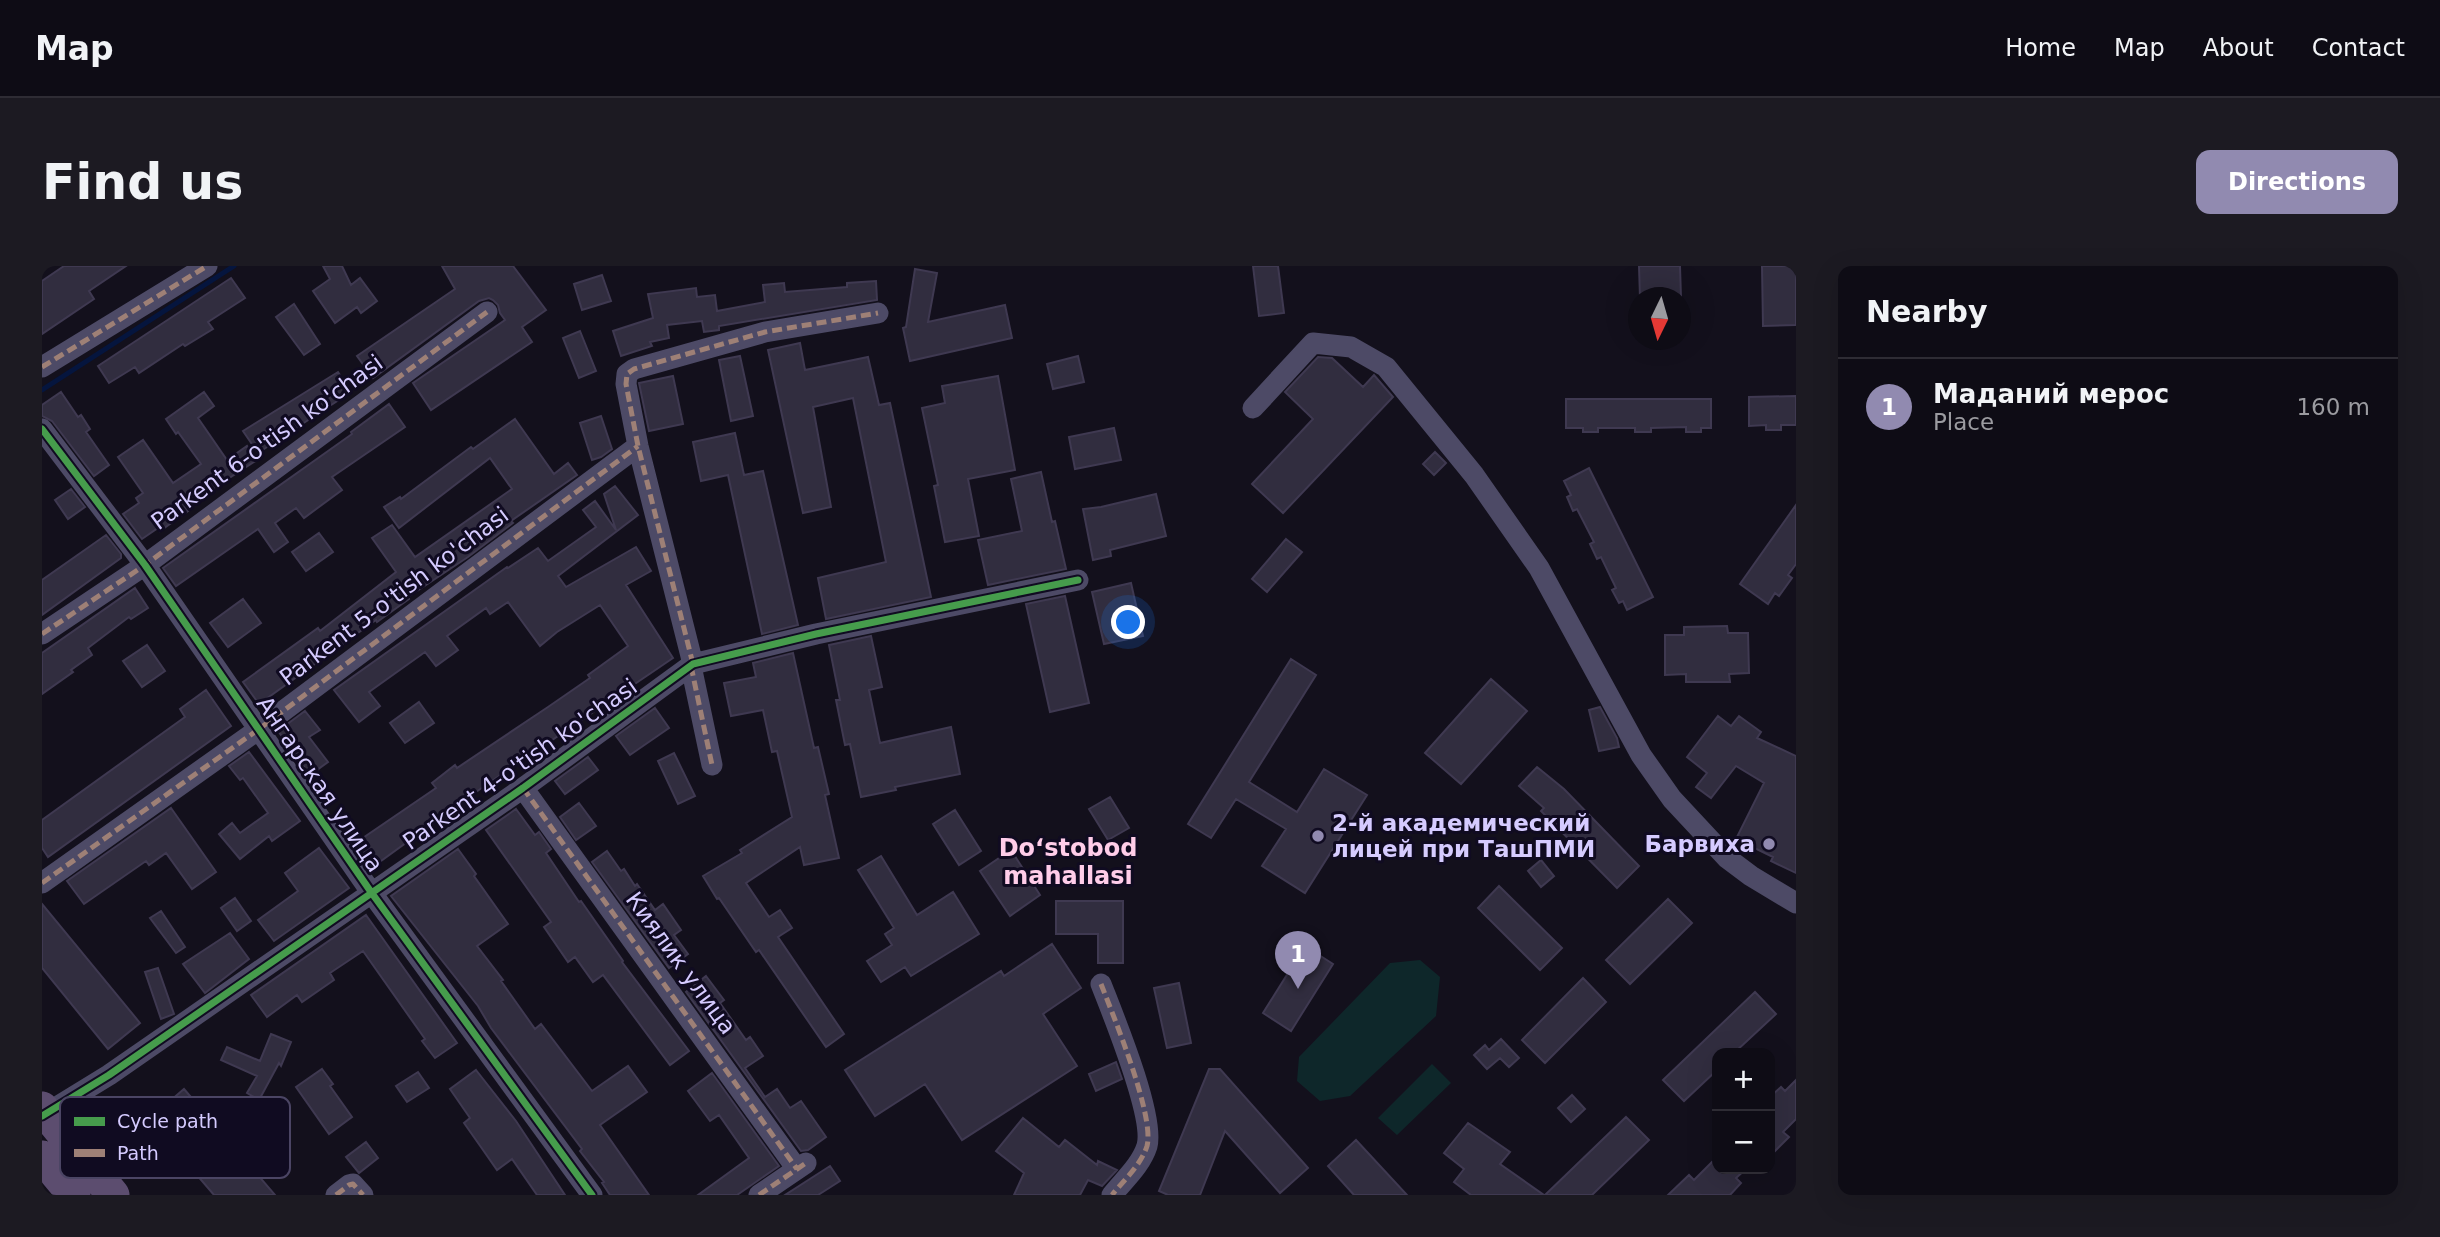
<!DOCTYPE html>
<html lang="en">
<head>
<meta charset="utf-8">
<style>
	:root { --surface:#0e0c15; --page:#1c1a22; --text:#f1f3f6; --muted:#9b9ba0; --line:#2e2c34; --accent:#918ab0 }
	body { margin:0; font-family:"DejaVu Sans",sans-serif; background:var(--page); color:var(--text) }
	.controls { position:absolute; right:21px; bottom:21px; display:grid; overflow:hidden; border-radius:14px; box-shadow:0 7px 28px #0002 }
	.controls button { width:63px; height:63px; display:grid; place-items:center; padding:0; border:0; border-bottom:2px solid var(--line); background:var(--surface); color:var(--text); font:35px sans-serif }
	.compass { position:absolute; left:1586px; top:21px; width:63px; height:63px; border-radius:50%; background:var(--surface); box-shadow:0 7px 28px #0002; rotate:185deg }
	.you { position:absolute; left:1087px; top:357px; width:24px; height:24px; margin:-18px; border:5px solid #fff; border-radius:50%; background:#1a73e8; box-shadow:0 0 0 10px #1a73e833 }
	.badge { display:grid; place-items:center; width:46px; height:46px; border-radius:50%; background:var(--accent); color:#fff; font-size:23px; font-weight:700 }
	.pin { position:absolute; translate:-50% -58px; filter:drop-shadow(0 2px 4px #0008) }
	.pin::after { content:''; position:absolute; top:37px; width:24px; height:21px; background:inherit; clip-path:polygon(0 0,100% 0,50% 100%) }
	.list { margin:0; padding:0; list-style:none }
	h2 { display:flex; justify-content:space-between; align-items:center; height:91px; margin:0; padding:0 28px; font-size:30px }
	h2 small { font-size:23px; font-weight:400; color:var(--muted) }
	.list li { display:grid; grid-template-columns:46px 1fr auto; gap:21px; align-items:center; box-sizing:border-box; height:98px; padding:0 28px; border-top:2px solid var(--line) }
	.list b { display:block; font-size:26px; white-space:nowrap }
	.list p { margin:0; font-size:23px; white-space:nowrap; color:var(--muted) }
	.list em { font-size:23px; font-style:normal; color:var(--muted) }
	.map { position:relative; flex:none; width:1754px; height:929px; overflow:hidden; border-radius:14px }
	header { display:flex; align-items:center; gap:42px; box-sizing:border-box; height:98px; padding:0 35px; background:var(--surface); border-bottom:2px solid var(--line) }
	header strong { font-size:33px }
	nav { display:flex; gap:38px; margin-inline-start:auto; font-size:24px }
	.intro { display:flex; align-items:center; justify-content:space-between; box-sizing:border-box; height:168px; padding:0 42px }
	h1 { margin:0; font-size:49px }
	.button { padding:18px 32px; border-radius:14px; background:var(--accent); color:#fff; font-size:24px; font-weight:700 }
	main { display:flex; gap:42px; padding:0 42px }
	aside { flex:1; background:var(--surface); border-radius:14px; box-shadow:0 7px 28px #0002 }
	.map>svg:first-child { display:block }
</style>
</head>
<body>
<header>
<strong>Map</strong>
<nav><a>Home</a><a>Map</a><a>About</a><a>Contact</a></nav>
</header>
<div class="intro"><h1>Find us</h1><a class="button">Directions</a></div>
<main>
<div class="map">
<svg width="1754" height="929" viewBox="0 0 1754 929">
	<rect width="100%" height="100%" fill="#13101c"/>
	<path fill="#0e272a" d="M1378,694L1398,711L1394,750L1308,830L1278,835L1255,815L1257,791L1348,697Z
		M1390,798L1409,817L1355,869L1336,852Z"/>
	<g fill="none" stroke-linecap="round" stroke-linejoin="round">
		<path stroke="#05153e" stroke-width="5" d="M0,124L192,0"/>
	</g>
	<path fill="#312d3f" stroke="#3f3951" stroke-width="2" d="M22,0H84L47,25L52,33L0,68V15Z
		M281,0H300L309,19L318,12L335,35L319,47L315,41L293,57L271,25L288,13Z
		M400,0H471L504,44L480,61L490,76L389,144L371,117L463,54L458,47L456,39L451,34L447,32L437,35L331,112L315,90L413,23Z
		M1211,0H1236L1242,47L1217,50Z
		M1597,0H1638L1639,32H1598Z
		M1720,0H1754V59L1721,60Z
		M873,3L895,7L886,56L963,39L970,72L868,95L861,62L864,61Z
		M560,9L569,35L540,44L532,18Z
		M189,12L203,32L166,56L171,63L143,80L141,78L97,107L93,101L67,117L56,100Z
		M834,15L835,34L677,60V64L662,66L660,55L625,59L627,72L608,76L610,80L579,90L571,65L611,52L606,28L654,22L655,31L673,29L675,45L723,36L721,19L742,17L743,26L805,21V17Z
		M252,38L278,78L262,89L234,51Z
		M538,65L554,105L537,112L521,72Z
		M758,77L763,104L826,91L837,139L848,137L889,331L784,353L776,312L844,296L811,132L771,141L789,241L761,247L726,84Z
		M698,90L711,150L689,155L677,94Z
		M1036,90L1042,116L1011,123L1005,98Z
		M1276,91L1290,92L1321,121L1332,109L1351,131L1241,247L1210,218L1271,153L1243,126Z
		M296,106L309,126L216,187L201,165Z
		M631,110L641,158L607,165L597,117Z
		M956,110L973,204L926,213L937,270L903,276L892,220L896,219L880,142L903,137L900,120Z
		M19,126L36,151L39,149L48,163L44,166L67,199L52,210L10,155L0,150V139Z
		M162,126L172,140L156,152L185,194L205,180L215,194L143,241L146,245L118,265L116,262L100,273L81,248L97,237L94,232L101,227L76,191L101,174L131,217L159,198L136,166L134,168L124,153Z
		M1754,130V159H1739V164H1724V159L1707,160V131Z
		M1524,133H1669V162H1659V166H1644V161L1609,162V166H1593V162H1556V166H1541V162H1524Z
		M347,138L363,161L290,211L300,224L262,252L254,242L233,257L246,276L232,286L216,263L134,320L121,302L310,168L309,166Z
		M559,150L570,183L559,191L550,194L538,157Z
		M473,153L512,208L526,197L535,209L469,255L471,257L426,291L366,331L367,333L335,356L334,354L217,438L201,416L276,362L278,365L354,306L330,272L350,259L373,291L470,223L448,192L357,262L342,241L358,231L359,233L429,181L431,183Z
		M1072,162L1079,194L1033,203L1027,171Z
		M693,167L702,209L721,205L756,359L720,368L686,209L659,215L651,176Z
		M1393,186L1404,197L1392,209L1381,198Z
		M1547,202L1611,331L1585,344L1581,335L1577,337L1570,324L1574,322L1559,291L1555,293L1548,278L1552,276L1535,243L1531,245L1525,231L1529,229L1522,215Z
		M999,206L1010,256L1013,255L1024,303L946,319L936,274L980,265L969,213Z
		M573,220L596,249L516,310L524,321L594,281L609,305L584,319L631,392L441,521L332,600L315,576L394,522L390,517L413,499L415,502L506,441L548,412L546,409L586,380L558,339L515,366L498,380L466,336L448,348L444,342L405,370L416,384L394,400L383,386L327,426L338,440L317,456L292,424L465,301L466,302L496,282L506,295L554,261L541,244L553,235L574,264L562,228Z
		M29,223L43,241L26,253L13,234Z
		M1114,228L1124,270L1068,284L1069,290L1051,294L1041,243L1059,241Z
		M1754,239V298L1746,309L1750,312L1737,330L1733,327L1726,338L1698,318Z
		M277,267L291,286L264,305L250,286Z
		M64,269L79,288V292L0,349V314Z
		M1244,273L1260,286L1225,326L1210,313Z
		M1089,317L1101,370L1062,378L1050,326Z
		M93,322L106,342L89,353L87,351L46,382L50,389L29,404L31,406L0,428V387Z
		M1023,330L1047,437L1008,446L984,338Z
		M201,333L219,357L186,381L168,357Z
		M1685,360L1686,367H1706L1707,407L1687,408L1688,416H1644V408L1623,409V369H1642V361Z
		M829,370L840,421L827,424L838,477L909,461L918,508L853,521L854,524L819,531L808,478L803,479L794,434H798L787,379Z
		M105,379L123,405L100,421L81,395Z
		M751,387L772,482L776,481L787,528L783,529L797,592L762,599L758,581L704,617L727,651L738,644L750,662L736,671L802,768L784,781L717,684L714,686L677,632L675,633L661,610L700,587L698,584L750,551L735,485L730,486L721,444L689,450L682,417L714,411L711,397Z
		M1249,393L1274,409L1207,516L1255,546L1282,503L1325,529L1263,627L1220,600L1244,563L1194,533L1169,572L1146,558Z
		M1449,413L1485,445L1419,518L1383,487Z
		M164,424L189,460L6,591L0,582V554L143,451L138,443Z
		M377,436L392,457L363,477L348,457Z
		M1558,441L1575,472L1577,481L1557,485L1547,444Z
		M613,442L627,462L588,489L574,470Z
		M263,445L278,464L267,471L286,496L268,509L236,465Z
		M1676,450L1689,460L1697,450L1719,466L1715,472L1754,490V607L1729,595L1731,591L1694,573L1722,517L1694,500L1669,532L1654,521L1665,507L1645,491Z
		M207,486L258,555L230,575L227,570L198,593L177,568L190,557L198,567L226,547L201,512L198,514L187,500Z
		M632,487L653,530L636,538L616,495Z
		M546,491L556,504L523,528L513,515Z
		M1495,501L1522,523L1597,600L1575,622L1499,545L1502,542L1477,520Z
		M1068,531L1087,562L1066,574L1047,543Z
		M537,537L554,560L534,574L518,551Z
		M129,542L174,606L150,623L124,587L107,599L104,595L42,638L25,615Z
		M474,543L493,569L497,566L509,583L504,587L537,636L539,635L581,695L580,696L647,785L628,799L561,709L551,716L533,691L526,696L502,661L509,656L444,564Z
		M913,544L939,585L917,599L891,558Z
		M277,582L307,622L232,675L216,654L256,625L243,607Z
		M416,583L434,608L432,610L466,658L435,680L461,714L459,715L493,763L499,758L550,825L586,800L605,826L558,859L607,929H568L560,917L562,916L538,885L540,883L449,762L436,740L349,630Z
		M969,584L998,629L968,650L938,605Z
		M565,585L579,605L582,603L593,620L595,618L613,644L621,638L639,664L632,669L646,688L627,702L550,596Z
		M839,590L875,649L911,626L937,668L869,710L863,701L839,716L825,695L850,679L843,668L852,662L816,604Z
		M1499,594L1512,610L1499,621L1486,605Z
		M1457,620L1520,682L1498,704L1436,642Z
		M193,632L209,655L195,665L179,642Z
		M1626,633L1650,657L1588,718L1564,694Z
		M1014,635H1081V697H1056V668H1014Z
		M0,638L98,757L66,783L0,702Z
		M119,645L143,681L134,687L108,652Z
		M324,649L415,777L393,792L380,775L383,773L321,685L288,707L292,714L260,736L255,729L225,751L209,729Z
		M188,667L207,693L163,727L141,698Z
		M1010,678L1039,722L1001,748L1035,800L920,874L883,818L833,850L803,804L959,705L962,710Z
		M1263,680L1291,698L1249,765L1221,747Z
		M116,702L132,748L119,753L103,706Z
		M664,710L682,734L678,737L704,774L708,771L721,790L703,802L723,831L735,823L748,842L759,835L784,871L766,884L759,885L644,726Z
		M1541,712L1564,736L1503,797L1480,774Z
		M1137,717L1149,777L1125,782L1112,722Z
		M1713,726L1734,748L1692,787H1675V804L1642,835L1621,814Z
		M229,768L249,776L239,800L237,797L217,834L205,827L215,810L179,794L185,781L218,795Z
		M1459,773L1477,792L1467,801L1458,792L1445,803L1432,789L1443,779L1447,784Z
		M1074,796L1080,813L1054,825L1047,808Z
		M280,803L291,818L288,820L310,851L287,868L254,821Z
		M1167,803H1178L1266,902L1238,927L1183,865L1158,929H1126L1117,925Z
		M434,804L474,855L523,929H495L470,893L455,904L441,884L422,857L428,852L408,823Z
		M376,806L387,822L365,836L354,820Z
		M670,807L737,900L695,929H656L707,892L677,849L668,855L646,825Z
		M1754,814V853L1741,866L1747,871L1728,890V831L1739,821L1743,825Z
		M142,823L233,929H172L107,853Z
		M1530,829L1543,843L1529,856L1516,842Z
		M1584,851L1607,874L1550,929H1503Z
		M981,852L1017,881L1023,874L1055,899L1056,895L1075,904L1060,920L1046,914L1038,929H972L982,907L954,885Z
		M1426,857L1468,886L1458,898L1502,929H1429L1412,916L1422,903L1402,887Z
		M1314,874L1365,929H1312L1286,900Z
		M324,876L336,892L317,907L304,891Z
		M1675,891V903H1704L1694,912L1699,917L1688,929H1626L1647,909L1652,914Z
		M788,900L798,915L776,929H743Z"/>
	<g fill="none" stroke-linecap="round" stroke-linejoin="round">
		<path stroke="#4d4a66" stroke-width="21" d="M0,101L165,0
			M1211,142L1271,77L1309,81L1344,101L1432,209L1497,302L1599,489L1630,533L1685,592L1709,610L1754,637
			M0,163L103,299L329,626L550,929
			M0,368L103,299L445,46
			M651,398L596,180L584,118L585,108L592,103L723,66L836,47
			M649,400L670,499
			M481,522L755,903
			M0,617L217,463L596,180
			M1059,718C1071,749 1113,850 1105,880C1099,899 1082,914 1070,929
			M0,850L67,809L481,522L651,398L774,368L1036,314
			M294,929L307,919L311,918L321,929
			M717,929L764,897"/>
		<path stroke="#5c4d6f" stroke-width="33" d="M0,842L71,929
			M0,891L32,929"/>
		<path stroke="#9e8076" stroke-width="5" stroke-dasharray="10 5" stroke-linecap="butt" d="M0,101L165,0
			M0,368L103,299L445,46
			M651,398L596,180L584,118L585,108L592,103L723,66L836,47
			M649,400L670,499
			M481,522L755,903
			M0,617L217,463L596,180
			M1059,718C1071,749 1113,850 1105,880C1099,899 1082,914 1070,929
			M294,929L307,919L311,918L321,929
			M717,929L764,897"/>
		<defs>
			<path id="cycleway" d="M0,163L103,299L329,626L550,929
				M0,850L67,809L481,522L651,398L774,368L1036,314"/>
		</defs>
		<use href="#cycleway" stroke="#100b21" stroke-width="11"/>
		<use href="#cycleway" stroke="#469c4c" stroke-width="7"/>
	</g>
	<g fill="#918ab0" stroke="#100b21" stroke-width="2.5">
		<circle cx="1276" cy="570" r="7"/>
		<circle cx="1727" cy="578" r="7"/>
	</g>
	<g text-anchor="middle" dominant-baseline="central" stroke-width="6" stroke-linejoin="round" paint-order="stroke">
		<g font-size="23" fill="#d5cbff" stroke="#100b21">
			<text transform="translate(225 176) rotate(-36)">Parkent 6-o'tish ko'chasi</text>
			<text transform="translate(352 330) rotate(-37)">Parkent 5-o'tish ko'chasi</text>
			<text transform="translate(478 498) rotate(-35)">Parkent 4-o'tish ko'chasi</text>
			<text transform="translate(278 518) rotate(56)">Ангарская улица</text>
			<text transform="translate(639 697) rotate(54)">Киялик улица</text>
		</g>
		<g font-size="23" font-weight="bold" fill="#d5cbff" stroke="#100b21" text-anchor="start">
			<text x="1290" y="557">2-й академический<tspan x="1290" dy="26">лицей при ТашПМИ</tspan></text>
			<text x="1713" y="578" text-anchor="end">Барвиха</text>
		</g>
		<g font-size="24" font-weight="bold" fill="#ffcde9" stroke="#100b21">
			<text x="1026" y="582">Doʻstobod<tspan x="1026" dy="28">mahallasi</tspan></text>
		</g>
	</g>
	<rect x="18" y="831" width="230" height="81" rx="10" fill="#100b21" stroke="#4b4564" stroke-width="2"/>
	<rect x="32" y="851" width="31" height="9" fill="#469c4c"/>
	<rect x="32" y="883" width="31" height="8" fill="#9e8076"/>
	<g font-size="19" fill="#d5cbff">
		<text x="75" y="862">Cycle path</text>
		<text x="75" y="894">Path</text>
	</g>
</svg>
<div class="controls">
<button>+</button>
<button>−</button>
</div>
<svg class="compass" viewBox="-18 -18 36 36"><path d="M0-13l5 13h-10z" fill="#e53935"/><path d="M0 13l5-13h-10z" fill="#9b9ba0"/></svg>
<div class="you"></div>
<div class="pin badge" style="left:1256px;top:723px">1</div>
</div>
<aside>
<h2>Nearby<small></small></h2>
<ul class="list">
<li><span class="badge">1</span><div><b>Маданий мерос</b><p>Place</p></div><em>160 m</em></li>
</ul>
</aside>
</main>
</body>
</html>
